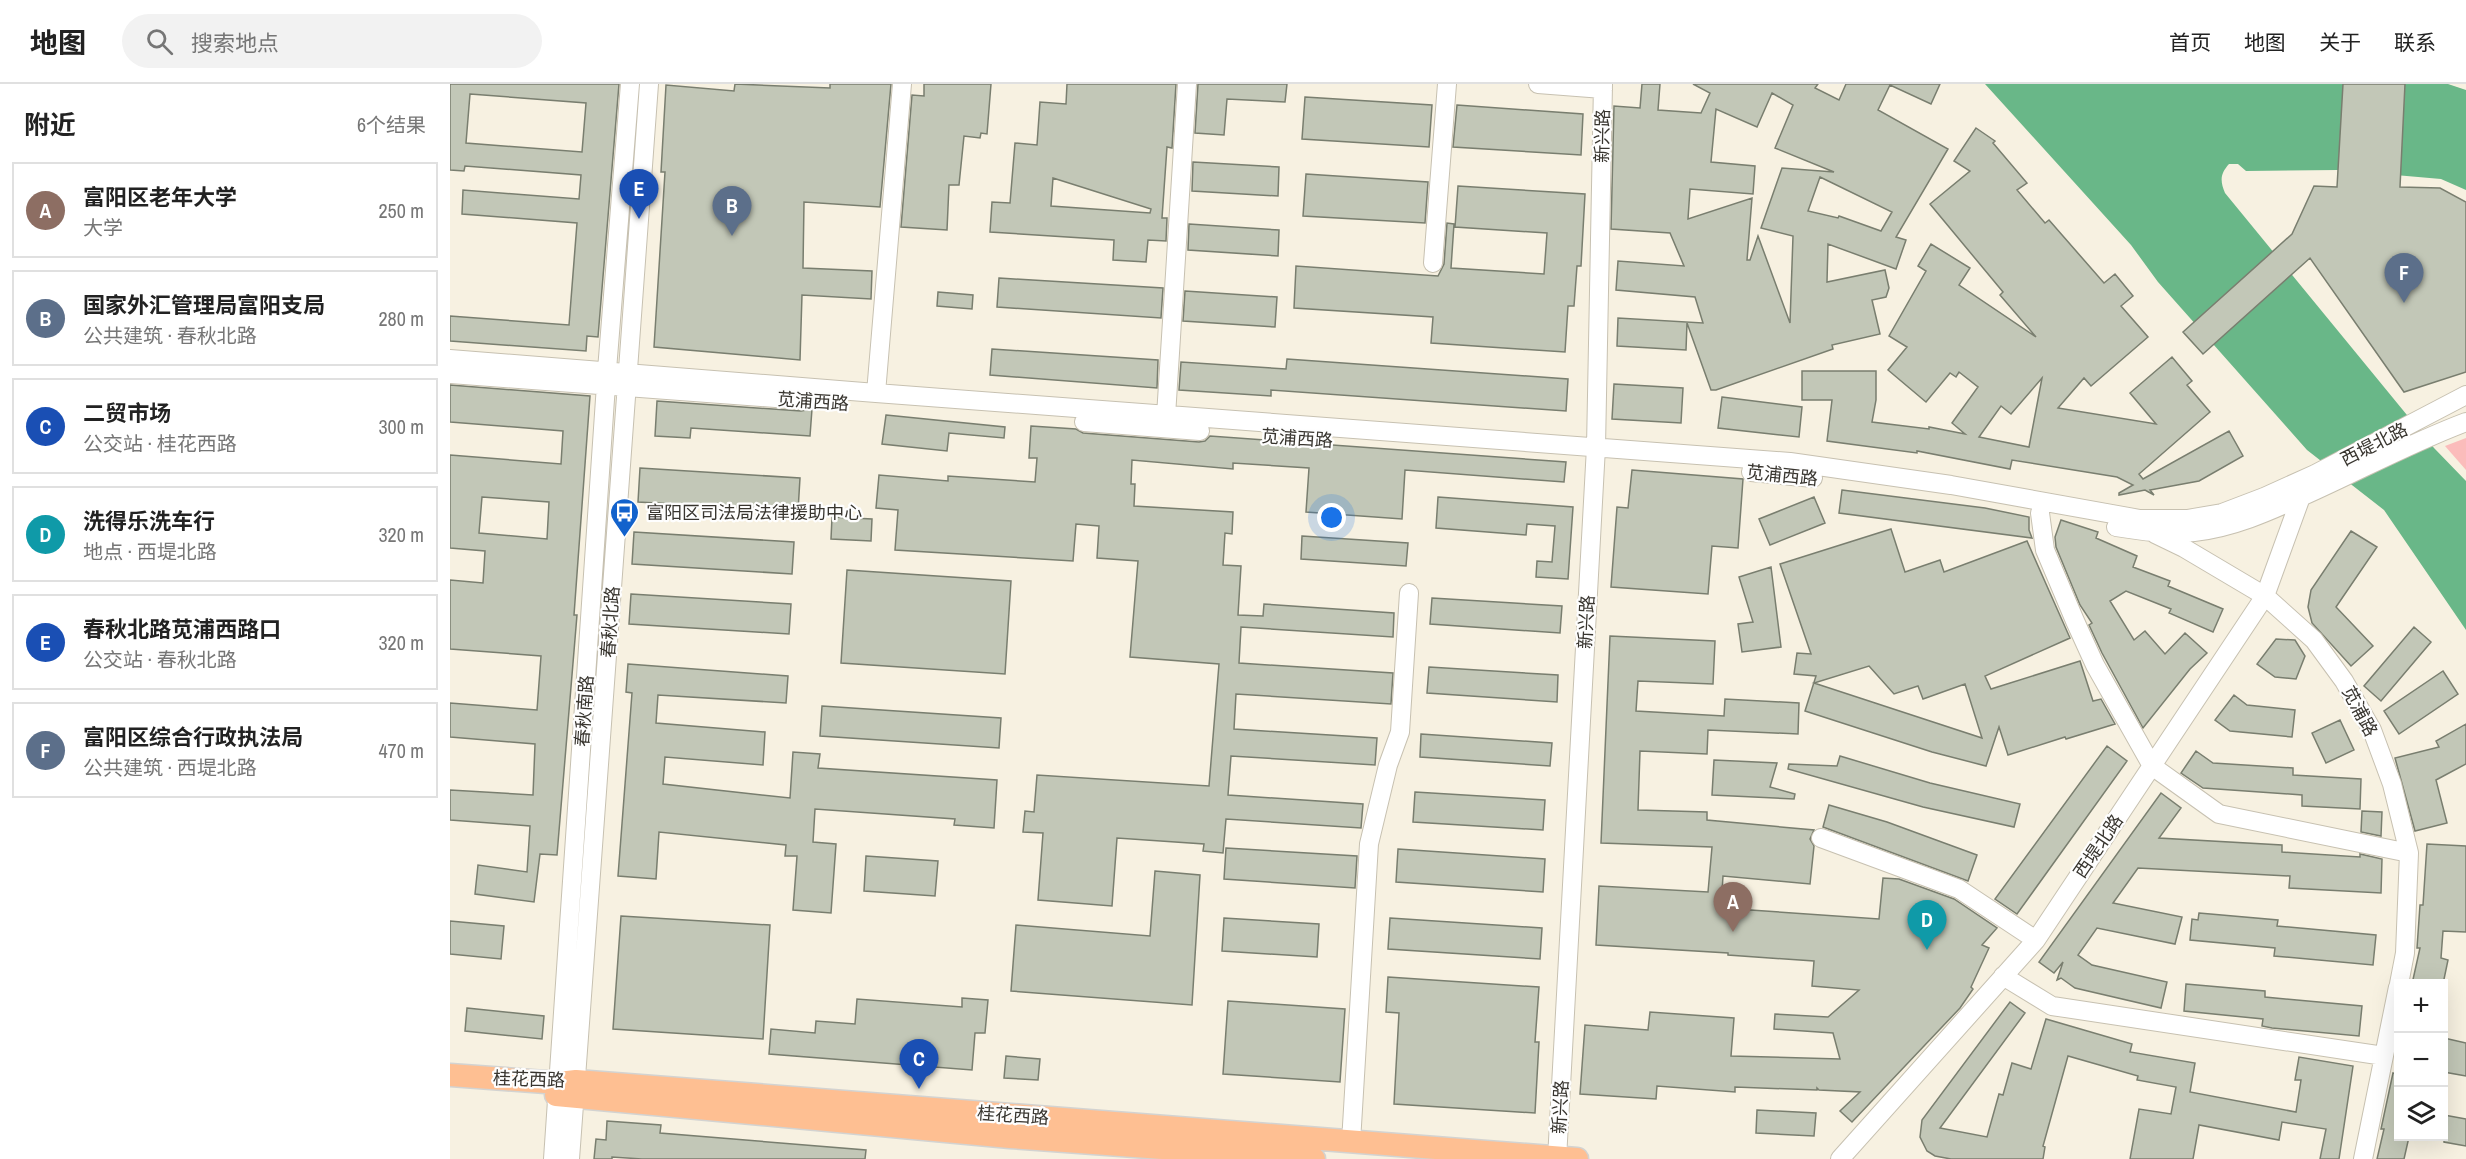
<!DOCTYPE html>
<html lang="zh">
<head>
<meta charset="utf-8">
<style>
	:root { --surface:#fff; --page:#f2f2f2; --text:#222; --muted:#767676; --line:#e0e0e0; --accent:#1262cc }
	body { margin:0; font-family:"Archivo Narrow","Noto Sans SC",sans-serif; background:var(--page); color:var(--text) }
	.controls { position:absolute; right:18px; bottom:18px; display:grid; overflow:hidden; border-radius:0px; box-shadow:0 6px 24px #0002 }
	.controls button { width:54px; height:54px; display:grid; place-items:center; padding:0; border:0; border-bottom:2px solid var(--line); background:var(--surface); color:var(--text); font:30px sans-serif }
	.you { position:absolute; left:882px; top:434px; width:21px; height:21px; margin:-15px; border:4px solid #fff; border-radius:50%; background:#1a73e8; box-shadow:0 0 0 9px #1a73e833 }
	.badge { display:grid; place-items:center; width:39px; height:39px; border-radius:50%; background:var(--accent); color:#fff; font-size:20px; font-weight:700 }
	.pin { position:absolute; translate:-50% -50px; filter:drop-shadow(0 2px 3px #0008) }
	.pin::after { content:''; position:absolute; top:32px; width:21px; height:18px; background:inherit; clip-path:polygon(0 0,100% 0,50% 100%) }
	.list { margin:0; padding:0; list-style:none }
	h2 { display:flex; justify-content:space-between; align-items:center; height:78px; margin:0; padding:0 24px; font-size:26px }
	h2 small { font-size:20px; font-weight:400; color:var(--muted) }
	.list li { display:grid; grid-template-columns:39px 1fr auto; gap:18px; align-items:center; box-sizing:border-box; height:96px; margin:0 12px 12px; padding:0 12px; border:2px solid var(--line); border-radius:0px }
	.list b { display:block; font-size:22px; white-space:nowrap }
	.list p { margin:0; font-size:20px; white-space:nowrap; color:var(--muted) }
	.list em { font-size:20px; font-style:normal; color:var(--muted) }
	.icon { flex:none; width:33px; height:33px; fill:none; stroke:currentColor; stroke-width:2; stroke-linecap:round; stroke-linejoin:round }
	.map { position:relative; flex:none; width:2016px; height:1075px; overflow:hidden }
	header { display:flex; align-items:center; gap:36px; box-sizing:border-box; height:84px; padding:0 30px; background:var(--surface); border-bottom:2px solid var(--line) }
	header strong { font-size:28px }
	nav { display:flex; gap:33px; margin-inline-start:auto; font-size:21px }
	.search { width:420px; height:54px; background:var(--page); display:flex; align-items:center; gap:15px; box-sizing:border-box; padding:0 21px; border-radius:33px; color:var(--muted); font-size:22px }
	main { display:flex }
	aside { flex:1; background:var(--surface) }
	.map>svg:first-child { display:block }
</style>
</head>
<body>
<header>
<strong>地图</strong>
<div class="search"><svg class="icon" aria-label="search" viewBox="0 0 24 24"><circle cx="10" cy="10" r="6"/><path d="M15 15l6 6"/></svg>搜索地点</div>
<nav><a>首页</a><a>地图</a><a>关于</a><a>联系</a></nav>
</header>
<main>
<aside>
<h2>附近<small>6个结果</small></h2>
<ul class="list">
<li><span class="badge" style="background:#8d6e63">A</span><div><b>富阳区老年大学</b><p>大学</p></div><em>250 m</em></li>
<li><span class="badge" style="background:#5c6f8a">B</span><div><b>国家外汇管理局富阳支局</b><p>公共建筑 · 春秋北路</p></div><em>280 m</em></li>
<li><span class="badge" style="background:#1a4fb4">C</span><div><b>二贸市场</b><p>公交站 · 桂花西路</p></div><em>300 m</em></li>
<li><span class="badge" style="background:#0f9aa8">D</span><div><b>洗得乐洗车行</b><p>地点 · 西堤北路</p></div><em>320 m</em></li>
<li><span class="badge" style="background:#1a4fb4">E</span><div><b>春秋北路苋浦西路口</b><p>公交站 · 春秋北路</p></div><em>320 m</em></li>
<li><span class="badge" style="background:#5c6f8a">F</span><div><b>富阳区综合行政执法局</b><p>公共建筑 · 西堤北路</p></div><em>470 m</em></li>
</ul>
</aside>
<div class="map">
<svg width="2016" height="1075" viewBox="0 0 2016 1075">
	<rect width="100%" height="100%" fill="#f7f1e1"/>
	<path fill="#fbbcbb" d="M2016,354V386L1995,362Z"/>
	<path fill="#69b788" d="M1535,0H1998L2016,6V106L1991,95L1888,86L1796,87L1788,80H1779C1770,90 1770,97 1775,109L1984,364L2016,397V546L1934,426L1857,366L1708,198L1681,161Z"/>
	<path fill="#c2c7b7" stroke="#797e6f" stroke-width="1.5" fill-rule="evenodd" d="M0,0H169L148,253L137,252L136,267L0,257V232L119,241L127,139L12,130L13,106L129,115L131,91L15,82L14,87L0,86ZM20,10L136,19L132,68L16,59Z
		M285,0L380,4V0H441L430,123L354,118L353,184L422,187L421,215L352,211L350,276L204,263L215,88H211L216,1L284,7Z
		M474,0H541L537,50L531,49L530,54L514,52L509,101H499L497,146L451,143L462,11L474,12Z
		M617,0H726L722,64L717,63L712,134H717L716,157L698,156L696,178L663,176L664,156L540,148L542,118L560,119L565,59L587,61L590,18L616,20ZM603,94L701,125L700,129L601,122Z
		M748,0H837L835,18L777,15L774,51L745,49Z
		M1192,0H1210L1208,26L1251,29L1260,9L1243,0H1368L1365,4L1389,16L1396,0H1490L1481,20L1440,1L1428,26L1498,65L1446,153L1456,156L1446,185L1378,160L1377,198L1435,186L1439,204L1436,213L1422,216L1430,250L1382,261L1383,265L1266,306H1261L1237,239L1236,266L1167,262L1168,234L1253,239L1245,213L1166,206L1168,177L1234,182L1220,149L1161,145L1164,22L1190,24ZM1322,9L1343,21L1325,64L1384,88L1332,84L1311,144L1343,152L1340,239L1308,152L1300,176H1297L1302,114L1238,135L1240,105L1303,110L1305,82L1261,78L1266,25L1307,43ZM1370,93L1442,128L1431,147L1389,132L1388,134L1358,127Z
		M1893,0H1955L1950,103L1990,104L2016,118V288L1954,308L1860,174L1753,270L1733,248L1842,150L1864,102L1887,103Z
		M855,13L982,21L979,63L852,55Z
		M1007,21L1133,30L1131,71L1003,63Z
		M1526,44L1545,57L1543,59L1577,99L1567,106L1595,139L1599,136L1654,199L1665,190L1683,212L1671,222L1698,253L1641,302L1634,294L1608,324L1706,340L1680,309L1722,273L1742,297L1737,301L1760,328L1689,390L1693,395L1779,347L1793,372L1749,397L1700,406L1704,411L1695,406L1669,411V409L1683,401L1667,393L1562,376L1560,385L1467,367V369L1377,357L1382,316H1352V287H1426V316L1422,338L1479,345V343L1515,350L1502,339L1528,303L1509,288L1506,293L1500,289L1476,318L1438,286L1457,263L1439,252L1476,187L1468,182L1481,160L1520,184L1509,201L1586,253L1550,211L1553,208L1480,120L1520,87L1504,77ZM1592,294L1579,363L1529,353L1551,322L1561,330Z
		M743,78L829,83L828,112L742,107Z
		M856,90L978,98L975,139L853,132Z
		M1008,102L1135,110L1131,182H1127L1124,222H1118L1115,268L981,259L983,233L844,224L846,182L988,192L994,180L997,139L1004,140L1001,184L1094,190L1097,149L1005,143Z
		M739,140L829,146L828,172L738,166Z
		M549,194L713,204L711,234L547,223Z
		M735,207L827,213L825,243L733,237Z
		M488,208L523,211L522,225L487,222Z
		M542,265L708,276L707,304L540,291Z
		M837,275L1118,295L1116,327L821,306V312L729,306L731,278L836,285Z
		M1164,300L1233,304L1231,339L1162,335Z
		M0,301L140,312L124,531H127L107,771L90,770L84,818L25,810L28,781L77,788L80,742L0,736V706L83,711L85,660L0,653V619L87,626L91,572L0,565V496L33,499L35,467L0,464V371L111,380L113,347L0,338ZM32,413L99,418L97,455L29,449Z
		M1272,313L1352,323L1349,353L1268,344Z
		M207,317L351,327L362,325L360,352L241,344L240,354L205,352Z
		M436,331L555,343L554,354L499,349L497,367L432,360Z
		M581,342L626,345L633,349L749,358L755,357L760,352L1116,378L1114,398L955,386L952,435L856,428L859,384L783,379V385L682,376L681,400H685L684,422L783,428L782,450L775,449L773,481L791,482L788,531L813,532L814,520L944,529L943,553L791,543L789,579L943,589L941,620L786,610L784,645L927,654L925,681L781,672L778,711L913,720L911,744L776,735L773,769L753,767L754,760L667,754L662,822L588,816L593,749L573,748L575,727L584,728L587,691L759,702L769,580L680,573L688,477L647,474L649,442L626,440L623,477L445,466L448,426L426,424L429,391L498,397V392L585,398L587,374H579Z
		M190,384L350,394L348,427L188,418Z
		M1182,386L1293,395L1288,464L1262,462L1258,510L1161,503L1167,423L1178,424Z
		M1392,406L1535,424L1579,433V446L1582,454L1389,429Z
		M988,413L1123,423L1118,495L1086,493L1087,477L1102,478L1105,442L1077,440L1076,451L986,444Z
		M1364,413L1375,439L1320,461L1309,435Z
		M382,433L422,435L421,457L381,455Z
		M1611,436L1648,448L1646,454L1687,472L1683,483L1720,497L1718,502L1773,525L1763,548L1719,529L1721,525L1676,507L1660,517L1684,556L1695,547L1715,570L1735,549L1757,569L1740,585L1693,644L1652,569L1639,541L1642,539L1630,521L1606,463L1605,453Z
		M1441,445L1455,488L1490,476L1494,488L1577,457L1620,554L1535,592L1541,605L1630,577L1643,617L1651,615L1665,640L1616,655L1615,653L1558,671L1549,643L1536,682L1482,668L1355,627L1366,592L1344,590L1347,569L1361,570L1330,480ZM1419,582L1444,610L1468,602L1473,615L1515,600L1532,654L1364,599Z
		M1901,447L1927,463L1886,523L1923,562L1901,582L1862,539L1858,523L1861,506Z
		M184,448L344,458L342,490L182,480Z
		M852,452L958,459L956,482L851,475Z
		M1321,483L1331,563L1292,568L1288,540L1303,538L1289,493Z
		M397,486L561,497L555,590L391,579Z
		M181,510L341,520L339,550L179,540Z
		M982,514L1112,522L1110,549L980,540Z
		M1964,543L1981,558L1931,617L1914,602Z
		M1160,552L1265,557L1263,600L1188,597L1186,627L1274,632L1275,615L1349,619L1348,650L1258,646L1257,670L1190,667L1188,726L1257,728V736L1364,746L1360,755L1364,762L1360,800L1273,792L1271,824L1429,835L1433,794L1449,795L1504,815L1547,844L1532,861L1539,864L1521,903L1523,905L1510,924L1402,1038L1390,1027L1410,1008L1369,1006L1367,1004V1006L1285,1003V1008L1207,1002L1206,1015L1130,1010L1135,941L1198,946L1200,928L1284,934L1281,972L1390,975L1383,949L1324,945L1325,930L1378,933L1409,906L1362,902L1364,877L1278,871V869L1146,861L1149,802L1258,808L1262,763L1151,759Z
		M1826,555L1845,556L1855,572L1846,595L1825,593L1807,580Z
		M178,580L338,592L336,619L208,611L206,639L315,648L313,681L215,673L213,700L340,714L343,668L370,670L368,684L547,696L544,744L504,741L505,735L365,725L363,758L386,760L381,829L343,826L347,772H335L336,761L209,748L206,795L168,792L182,609L176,608Z
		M979,583L1108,591L1107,618L977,609Z
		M1993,587L2008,610L1949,650L1934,627Z
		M1784,611L1797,621L1845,626L1842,653L1780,647L1765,636Z
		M372,622L551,634L549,664L370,652Z
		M1890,636L1904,666L1876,679L1862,649Z
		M2016,640V680L1986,696L1997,739L1965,747L1945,674L1989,663L1986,657Z
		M971,650L1102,659L1100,682L970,673Z
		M1657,662L1677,677L1567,830L1545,815Z
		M1746,667L1763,679L1843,684V691L1911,695L1910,725L1852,722V711L1753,704L1731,689Z
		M1390,672L1480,699L1570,720L1564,743L1473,723L1338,685L1339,680L1387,682Z
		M1264,676L1327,679L1320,703L1345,710L1344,715L1262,711Z
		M965,708L1095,716L1093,746L963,738Z
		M1711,709L1731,724L1709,754L1832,761V768L1910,773V770L1932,775L1931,809L1839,804L1840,792L1688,784L1663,819L1732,833L1725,860L1647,844L1628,871L1642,881L1717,898L1711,924L1625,904L1611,894L1607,896L1613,878L1604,889L1589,878Z
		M1379,721L1437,738L1527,771L1518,797L1373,743Z
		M1912,727L1932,728L1931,752L1911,748Z
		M1977,760L2016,762V848L1993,847L1991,874L1998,876L1993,900H1962L1970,864H1967L1970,821H1973Z
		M776,764L907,772L905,804L774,795Z
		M948,765L1095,775L1093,808L946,798Z
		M416,772L488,777L485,812L414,807Z
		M705,787L750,791L742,921L561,907L566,841L700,852Z
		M1749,829L1828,836L1827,842L1926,851L1923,881L1824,872L1825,864L1740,856L1742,835L1748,836Z
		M171,832L320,841L313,955L163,945Z
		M774,834L869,840L867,873L772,867Z
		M940,834L1092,844L1090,875L938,865Z
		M0,837L54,842L51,875L0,870Z
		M938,893L1089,903L1085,958H1089L1085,1029L944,1020L949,929L936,928Z
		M1736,900L1815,907V913L1912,922L1909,952L1822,944L1812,942L1813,935L1734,927Z
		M512,914L538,916L535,949H525L522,986L319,970L321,945L365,949L366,937L405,940L407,915L512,923Z
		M778,917L895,925L890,998L773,990Z
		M1560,918L1575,929L1490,1044L1537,1053L1549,1010L1553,1011L1562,979L1581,985L1596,935L1682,960L1680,968L1745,979L1740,1008L1846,1028L1851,996H1845L1849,973L1903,982L1889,1075H1870L1876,1045L1832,1038L1829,1056L1749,1041L1743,1075H1680L1689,1025L1721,1030L1726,1003L1687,996L1688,992L1618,972L1593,1062L1595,1063L1593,1075H1501L1485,1072L1477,1067L1470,1053L1472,1036Z
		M17,924L94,932L92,955L15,947Z
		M1994,954L2016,959V992L1994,988Z
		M556,972L590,975L588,996L554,994Z
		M1943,989L1948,990V1053H1959L1954,1075H1927L1934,1045H1931Z
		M1307,1026L1366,1029L1364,1052L1306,1049Z
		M1994,1031L2016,1035V1062L1994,1058Z
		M157,1037L211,1041L210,1049L416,1066L415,1075H192L162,1073V1075H144L146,1055L156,1056Z"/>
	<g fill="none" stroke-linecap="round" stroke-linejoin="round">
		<defs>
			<path id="minor" d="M1088,0L1153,5
				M983,179L997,0
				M0,275L426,309L1340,378L1501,401L1690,435H1737L1772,429L1814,413L1865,390L2016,311
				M0,290L352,316
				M426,309L452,0
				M716,332L737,0
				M634,338L750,347
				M1301,388L1363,394
				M1590,429L1595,466L1625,537L1645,581L1702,682L1769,730L1959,769
				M1666,443C1691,447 1718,451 1744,448C1782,444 1818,428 1853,412C1907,388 1960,359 2016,338
				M1705,450L1734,464L1815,512L1864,556L1894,597L1922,646L1942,700L1959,769L1955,869L1949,900
				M1371,754L1509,805L1586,856
				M1553,892L1602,922L1934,972
				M901,1058L919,760L938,681L950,648L959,509
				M103,1075L157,286L180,0
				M120,1075L199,0
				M1107,1075L1146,363L1153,0
				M1390,1075L1586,856L1815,512L1851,413
				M1913,1075L1948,903"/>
			<path id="major" d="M0,991L109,999L126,997L1127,1075
				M106,1011L560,1053L864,1075"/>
		</defs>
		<use href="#minor" stroke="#c7c1b1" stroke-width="20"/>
		<use href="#major" stroke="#d3d3d1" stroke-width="25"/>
		<use href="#minor" stroke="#fff" stroke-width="18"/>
		<use href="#major" stroke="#febf92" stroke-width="22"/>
	</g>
	<defs>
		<symbol id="bus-pin" viewBox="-11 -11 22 30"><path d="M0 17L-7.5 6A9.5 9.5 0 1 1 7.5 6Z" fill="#1262cc" stroke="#fefefe"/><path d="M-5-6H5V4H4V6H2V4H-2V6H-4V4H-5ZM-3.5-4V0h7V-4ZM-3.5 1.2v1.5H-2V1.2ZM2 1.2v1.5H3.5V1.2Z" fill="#fff"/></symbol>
	</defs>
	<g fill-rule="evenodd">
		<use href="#bus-pin" x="158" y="412" width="33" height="45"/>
	</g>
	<g text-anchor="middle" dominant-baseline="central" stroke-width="4.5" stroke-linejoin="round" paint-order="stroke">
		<g font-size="18" fill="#38352f" stroke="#fefefe">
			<text transform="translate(1152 52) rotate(-89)">新兴路</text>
			<text transform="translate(363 317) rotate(4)">苋浦西路</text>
			<text transform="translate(847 354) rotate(4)">苋浦西路</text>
			<text transform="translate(1924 360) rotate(-27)">西堤北路</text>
			<text transform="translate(1332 391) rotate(6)">苋浦西路</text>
			<text transform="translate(160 538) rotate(-86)">春秋北路</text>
			<text transform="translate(1136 538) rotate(-87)">新兴路</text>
			<text transform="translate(134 627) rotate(-86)">春秋南路</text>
			<text transform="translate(1910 627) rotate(62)">苋浦路</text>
			<text transform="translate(1648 762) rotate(-56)">西堤北路</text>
			<text transform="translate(79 995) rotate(2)">桂花西路</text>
			<text transform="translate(1110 1023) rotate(-87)">新兴路</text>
			<text transform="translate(563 1031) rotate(4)">桂花西路</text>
		</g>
		<g font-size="18" fill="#38352f" stroke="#fefefe" text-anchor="start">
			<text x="196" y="428">富阳区司法局法律援助中心</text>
		</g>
	</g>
</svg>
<div class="controls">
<button>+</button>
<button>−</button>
<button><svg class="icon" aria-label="layers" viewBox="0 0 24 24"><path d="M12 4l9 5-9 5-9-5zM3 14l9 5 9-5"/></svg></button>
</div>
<div class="you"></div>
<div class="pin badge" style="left:1283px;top:848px;background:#8d6e63">A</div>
<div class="pin badge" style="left:282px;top:152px;background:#5c6f8a">B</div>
<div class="pin badge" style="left:469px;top:1005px;background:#1a4fb4">C</div>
<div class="pin badge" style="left:1477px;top:866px;background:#0f9aa8">D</div>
<div class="pin badge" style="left:189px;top:135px;background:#1a4fb4">E</div>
<div class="pin badge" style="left:1954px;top:219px;background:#5c6f8a">F</div>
</div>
</main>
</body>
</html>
